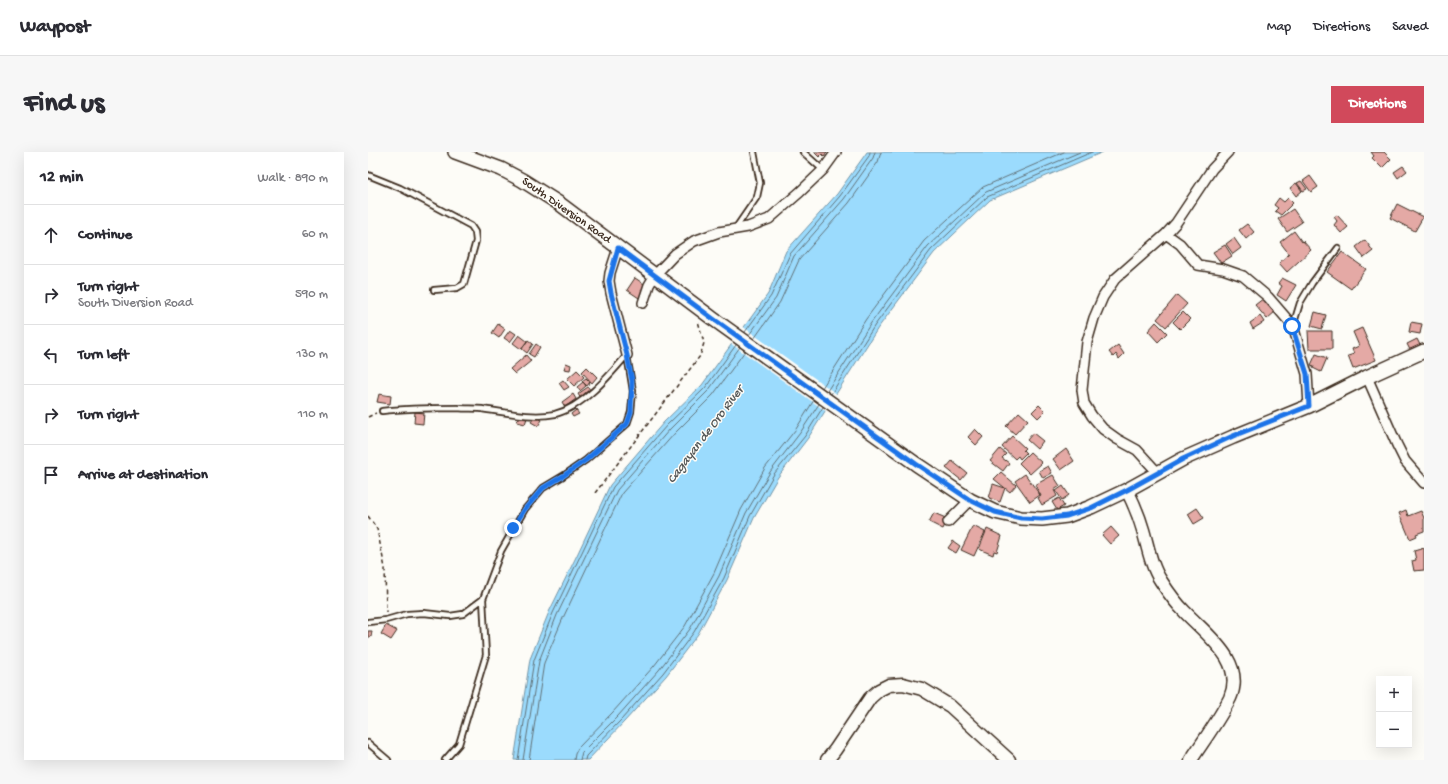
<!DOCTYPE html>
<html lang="en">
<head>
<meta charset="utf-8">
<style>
	:root { --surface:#fff; --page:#f7f7f7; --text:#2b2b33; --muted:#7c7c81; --line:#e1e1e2; --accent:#d1495b }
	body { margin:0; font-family:"Gochi Hand",sans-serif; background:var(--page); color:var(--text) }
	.controls { position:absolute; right:12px; bottom:12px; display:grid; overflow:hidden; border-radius:0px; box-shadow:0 4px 16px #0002 }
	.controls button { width:36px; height:36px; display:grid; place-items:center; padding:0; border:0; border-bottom:1px solid var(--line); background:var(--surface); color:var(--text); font:20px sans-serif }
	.stop { position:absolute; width:12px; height:12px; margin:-9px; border:3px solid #1a73e8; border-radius:50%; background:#fff }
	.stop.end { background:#1a73e8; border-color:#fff; box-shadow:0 1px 4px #0008 }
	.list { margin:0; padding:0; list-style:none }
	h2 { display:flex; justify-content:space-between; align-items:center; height:52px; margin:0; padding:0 16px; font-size:17px }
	h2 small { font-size:13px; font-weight:400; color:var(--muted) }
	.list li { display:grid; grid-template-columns:26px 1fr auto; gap:12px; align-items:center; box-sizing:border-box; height:60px; padding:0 16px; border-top:1px solid var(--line) }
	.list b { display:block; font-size:15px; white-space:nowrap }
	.list p { margin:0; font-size:13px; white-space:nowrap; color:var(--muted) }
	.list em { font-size:13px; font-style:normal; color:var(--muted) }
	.icon { flex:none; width:22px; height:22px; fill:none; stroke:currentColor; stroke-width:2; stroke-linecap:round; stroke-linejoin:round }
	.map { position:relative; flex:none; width:1056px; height:608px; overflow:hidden; border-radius:0px }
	header { display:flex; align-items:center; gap:24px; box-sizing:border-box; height:56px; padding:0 20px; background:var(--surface); border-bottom:1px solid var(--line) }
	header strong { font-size:19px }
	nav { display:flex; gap:22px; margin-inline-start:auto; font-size:14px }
	.intro { display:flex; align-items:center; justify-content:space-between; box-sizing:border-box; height:96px; padding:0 24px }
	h1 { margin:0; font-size:28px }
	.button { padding:10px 18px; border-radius:0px; background:var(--accent); color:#fff; font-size:14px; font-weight:700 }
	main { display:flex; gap:24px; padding:0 24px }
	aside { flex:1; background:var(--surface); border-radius:0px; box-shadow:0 4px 16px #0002 }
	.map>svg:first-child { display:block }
</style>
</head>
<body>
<header>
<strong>Waypost</strong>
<nav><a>Map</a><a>Directions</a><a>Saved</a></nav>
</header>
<div class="intro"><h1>Find us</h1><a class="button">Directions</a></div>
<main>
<aside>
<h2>12 min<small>Walk · 890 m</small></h2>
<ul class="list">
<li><svg class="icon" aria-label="ahead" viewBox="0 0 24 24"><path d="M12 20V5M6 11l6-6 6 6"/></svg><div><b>Continue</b></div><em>60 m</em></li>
<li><svg class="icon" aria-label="right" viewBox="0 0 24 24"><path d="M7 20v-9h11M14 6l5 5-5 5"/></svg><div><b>Turn right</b><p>South Diversion Road</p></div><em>590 m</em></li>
<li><svg class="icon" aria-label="left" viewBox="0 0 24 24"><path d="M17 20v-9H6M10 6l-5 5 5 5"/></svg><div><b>Turn left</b></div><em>130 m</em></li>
<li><svg class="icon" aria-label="right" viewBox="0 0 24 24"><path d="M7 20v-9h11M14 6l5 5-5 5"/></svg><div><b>Turn right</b></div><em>110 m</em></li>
<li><svg class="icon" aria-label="arrive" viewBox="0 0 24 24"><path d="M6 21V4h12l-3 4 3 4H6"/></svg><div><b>Arrive at destination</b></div></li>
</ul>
</aside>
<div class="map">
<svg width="1056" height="608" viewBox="0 0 1056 608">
	<rect width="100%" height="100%" fill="#fdfcf7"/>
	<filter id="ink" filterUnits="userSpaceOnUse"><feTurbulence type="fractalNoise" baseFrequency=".025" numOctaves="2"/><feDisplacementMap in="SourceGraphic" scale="8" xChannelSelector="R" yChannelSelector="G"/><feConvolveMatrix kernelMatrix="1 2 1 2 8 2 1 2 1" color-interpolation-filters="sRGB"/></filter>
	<g filter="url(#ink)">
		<path fill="#9bdbfd" stroke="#7594a4" d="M499,0H735L622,48L566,101L510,176L440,286L410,325L386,366L359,428L330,482L298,524L256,570L220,608H146L162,507L181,460L209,403L242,333L296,270L334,233L400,142L418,99L469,42Z"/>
		<path fill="#fdfcf7" d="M374,174L470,243L459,260L362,191Z"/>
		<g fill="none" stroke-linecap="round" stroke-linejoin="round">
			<path stroke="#617177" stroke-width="1" d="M377,180L403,144L422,102L472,44L501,4L502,0
				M381,183L408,146L426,104L476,47L505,6L507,0
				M386,187L412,150L431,108L481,51L510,10L513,0
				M454,236L498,167L556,89L615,35L696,0
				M459,239L503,171L560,94L618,40L712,0
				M463,242L507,173L563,98L619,45L724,0
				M150,608L166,508L185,461L245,335L299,273L337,236L368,193
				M155,608L171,509L189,463L249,338L302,277L340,239L372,195
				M161,608L176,511L195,466L254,341L307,281L345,243L377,199
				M206,608L207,602L210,596L245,560L286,514L317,474L346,421L373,358L397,316L428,277L446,248
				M212,608L214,600L250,564L291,518L322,477L351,424L378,361L402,320L432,281L451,252
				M217,608L218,604L253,568L295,521L326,480L356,426L382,364L406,322L437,284L455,255"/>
		</g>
		<path fill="#e4a9a5" stroke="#3b2a1e" d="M446,0H459L456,4L454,2L451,5Z
			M1003,0H1016L1023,7L1014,16L1004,6L1006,4Z
			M1035,14L1039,19L1030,26L1026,20Z
			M942,24L950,35L943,40L935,29Z
			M933,29L939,37L935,39L929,31Z
			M928,31L934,39L928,44L922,36Z
			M911,46L916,50L920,46L925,51L913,63L907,59L910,56L906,53Z
			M1029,52L1055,65L1047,79L1022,66Z
			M925,57L934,70L919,80L910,67Z
			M969,63L980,75L973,81L966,73L969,69L966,65Z
			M879,72L886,80L878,87L871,78Z
			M926,79L934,90L935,89L943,98L919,120L911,111L921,102L912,90Z
			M866,86L873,96L865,102L858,92Z
			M997,88L1005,99L996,106L988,95Z
			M857,93L864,104L853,111L845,100Z
			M974,100L998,117L983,137L959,120Z
			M267,126L279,134L271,146L259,138Z
			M914,126L928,133L918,149L909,143L914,134L910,131Z
			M809,143L819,152L798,175L789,167Z
			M896,146L908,159L899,167L887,153Z
			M815,160L822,167L812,177L805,170Z
			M947,160L958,163L954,177L943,174Z
			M892,164L896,170L885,177L882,171Z
			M788,170L799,181L790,190L780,179Z
			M1043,170L1054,172L1052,182L1041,180Z
			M130,172L137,177L131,186L124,181Z
			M994,176L1008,208L985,217L980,204L986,202L984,197L991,194L985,180Z
			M142,178L148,182L142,190L136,186Z
			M940,179H964V197H941Z
			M151,183L159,189L153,197L145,191Z
			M1049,187L1054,197L1044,202L1039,192Z
			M160,188L165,192L159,201L154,197Z
			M168,192L172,195L166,205L161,202Z
			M750,193L756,202L751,207L748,202L745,205L741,200Z
			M948,202L959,206L953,220L945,216L946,214L943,213Z
			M158,203L163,209L147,222L142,217Z
			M198,211L203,213L202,218L196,217Z
			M219,215L229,225L224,231L214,220Z
			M209,218L216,225L206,234L199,227Z
			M218,226L222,230L219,234L214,229Z
			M195,228L201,235L196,238L191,231Z
			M215,230L218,234L212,239L209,235Z
			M220,235L223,239L213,247L210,242Z
			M11,242L23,244L22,252L9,250Z
			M205,242L208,247L197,255L194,250Z
			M671,253L677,259L670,266L664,260Z
			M208,258L211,262L205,265L203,262Z
			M47,260L56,261L55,272L46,271Z
			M651,260L660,268L647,282L638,274Z
			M151,264L159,266L157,272L149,270Z
			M167,264L174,268L170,274L163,270Z
			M607,277L615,285L608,293L600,285Z
			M665,281L675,289L669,297L659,288Z
			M644,284L657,296L655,298L658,301L652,307L650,304L647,307L634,295Z
			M632,297L638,302L634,306L641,311L635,319L622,309Z
			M698,297L706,309L693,318L685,307Z
			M662,300L674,311L662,322L651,311Z
			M584,309L599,321L593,328L578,316Z
			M680,314L684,321L675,326L671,319Z
			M633,320L648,333L642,340L626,327Z
			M657,322L672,343L662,350L647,329Z
			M685,323L692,334L686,338L689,344L674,353L670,346L673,344L667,333Z
			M625,332L637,336L632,350L621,346Z
			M695,334L701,343L694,348L688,339Z
			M691,346L696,354L689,358L684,350Z
			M829,356L836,366L826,372L820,362Z
			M1038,358L1040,364L1053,359L1056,366V379L1048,382L1049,384L1042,387L1031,361Z
			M566,361L580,367L575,377L561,370Z
			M605,374L617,380L606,404L593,398Z
			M743,375L751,384L742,392L734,383Z
			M619,377L634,384L629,400L626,399L625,403L611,397Z
			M585,389L592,394L588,401L580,396Z
			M1056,396V418L1046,419L1044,409L1048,408L1046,399Z
			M18,473L29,479L23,488L13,482Z
			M0,479H4L3,485H0Z"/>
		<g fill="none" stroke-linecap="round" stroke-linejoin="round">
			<defs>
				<path id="service" d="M435,0L455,18
					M0,23L32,36L103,74L107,80L108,89L96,132L89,136L66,138
					M367,77L389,45L392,31L386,0
					M925,174L932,151L944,131L970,96
					M14,259C39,256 64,256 90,256C98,257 106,256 114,257C136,260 164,267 187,262C215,255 241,224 259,203
					M0,470L18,468L39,462L56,461L82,464L95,462L115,447
					M0,591L20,608
					M77,608L91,592L118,503L115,447L133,399L157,357L175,336L195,324L218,308L259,272L263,260L265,239L259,203"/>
				<path id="minor" d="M860,0L844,17L808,71L798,82L812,92L830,113L855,117L875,124L900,145L925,174L939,222L941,254
					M250,96L242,121L241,129L243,141L259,203
					M275,151L281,133L287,123L307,102L326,89L351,80L380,75L401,67L432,40L455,18L468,0
					M999,225L1029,293L1037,309L1056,331
					M790,321L769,298L749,287L735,277L724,264L716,251L714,238L719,190L726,166L735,145L747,127L798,82
					M580,370L602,348"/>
				<path id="tertiary" d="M759,338C765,350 771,364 775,378C780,395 783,414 793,429C800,440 808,451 817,460C839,483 878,510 862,546C851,568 836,588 823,608
					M459,608L467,598L502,546L511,538L521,533L535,532L554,537L582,554L641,608"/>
				<path id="secondary" d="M87,0L133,17L154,28L192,52L344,166L548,312L602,348L627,360L653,366L674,367L699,364L723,355L759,338L815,307L865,285L941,254L999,225L1056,199"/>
			</defs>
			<use href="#service" stroke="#3b2a1e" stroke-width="8"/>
			<use href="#minor" stroke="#3b2a1e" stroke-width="12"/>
			<use href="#tertiary" stroke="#3b2a1e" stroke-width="15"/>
			<use href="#secondary" stroke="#3b2a1e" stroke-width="16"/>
			<path stroke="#3b2a1e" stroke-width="1.5" stroke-dasharray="4 3" stroke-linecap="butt" d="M0,265L8,261
				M227,341L332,204L336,191L330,169
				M0,364L9,377L17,416L18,460"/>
			<use href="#service" stroke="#fdfcf7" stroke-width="4.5"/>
			<use href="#minor" stroke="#fdfcf7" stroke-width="9"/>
			<use href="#tertiary" stroke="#fdfcf7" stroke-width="12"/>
			<use href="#secondary" stroke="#fdfcf7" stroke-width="13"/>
		</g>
	</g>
	<g fill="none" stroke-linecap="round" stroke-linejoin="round" filter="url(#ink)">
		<path stroke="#1a73e8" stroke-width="5" d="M145,376L157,357L175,336L195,324L218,308L259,272L263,260L264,229L259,203L243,141L241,129L250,96L344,166L548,312L602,348L627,360L653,366L674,367L699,364L723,356L759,338L815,307L865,284L941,254L939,222L924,174"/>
	</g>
	<g text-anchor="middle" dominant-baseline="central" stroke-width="3" stroke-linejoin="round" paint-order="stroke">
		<g font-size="12" fill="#3b2a1e" stroke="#fdfcf7">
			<text transform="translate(198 59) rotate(35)">South Diversion Road</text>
		</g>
		<g font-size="13" font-style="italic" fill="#535656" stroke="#fdfcf7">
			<text transform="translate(338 283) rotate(-53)">Cagayan de Oro River</text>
		</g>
	</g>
</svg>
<div class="controls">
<button>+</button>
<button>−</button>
</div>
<div class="stop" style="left:924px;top:174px"></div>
<div class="stop end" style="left:145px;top:376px"></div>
</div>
</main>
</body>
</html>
